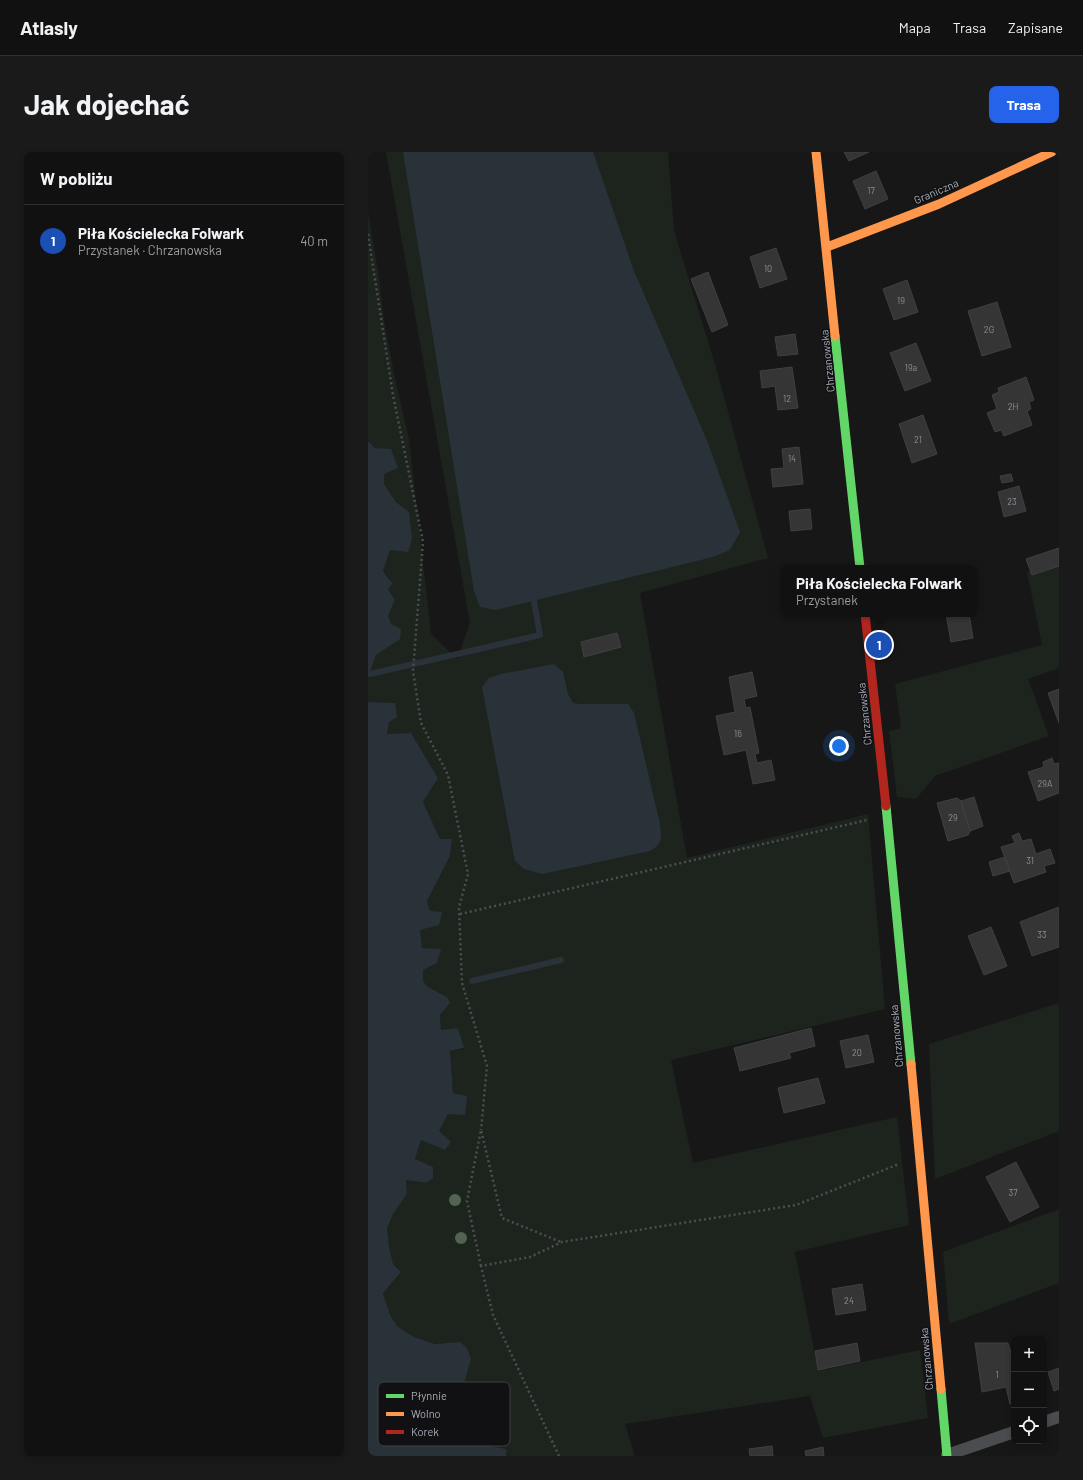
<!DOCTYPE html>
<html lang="pl">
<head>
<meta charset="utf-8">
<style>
	:root { --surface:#111; --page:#1a1a1a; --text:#f1f3f6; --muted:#9c9d9f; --line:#303131; --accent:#2563eb }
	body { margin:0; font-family:Barlow,sans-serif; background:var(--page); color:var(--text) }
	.controls { position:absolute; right:12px; bottom:12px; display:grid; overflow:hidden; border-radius:8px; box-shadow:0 2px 6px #0003 }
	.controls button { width:36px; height:36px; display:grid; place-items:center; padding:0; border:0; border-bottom:1px solid var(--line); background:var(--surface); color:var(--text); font:20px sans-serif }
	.you { position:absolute; left:471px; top:594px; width:14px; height:14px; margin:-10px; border:3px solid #fff; border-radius:50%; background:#1a73e8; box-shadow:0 0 0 6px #1a73e833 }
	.badge { display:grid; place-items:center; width:26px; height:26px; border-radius:50%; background:var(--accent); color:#fff; font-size:13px; font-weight:700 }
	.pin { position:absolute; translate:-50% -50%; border:2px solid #fff; box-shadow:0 1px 4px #0006 }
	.popup { position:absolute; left:413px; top:413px; width:196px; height:52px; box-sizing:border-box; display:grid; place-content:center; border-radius:8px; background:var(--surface); filter:drop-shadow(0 1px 3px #0005); font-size:13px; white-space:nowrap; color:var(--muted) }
	.popup b { font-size:15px; color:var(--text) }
	.popup::after { content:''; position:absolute; left:50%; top:100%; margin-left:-8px; border:8px solid transparent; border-top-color:var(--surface) }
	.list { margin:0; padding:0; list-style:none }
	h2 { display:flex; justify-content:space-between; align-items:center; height:52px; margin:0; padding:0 16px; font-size:17px }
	h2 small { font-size:13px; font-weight:400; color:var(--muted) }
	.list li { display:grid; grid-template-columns:26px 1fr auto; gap:12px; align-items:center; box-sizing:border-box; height:72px; padding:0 16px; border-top:1px solid var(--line) }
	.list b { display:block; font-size:15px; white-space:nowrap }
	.list p { margin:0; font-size:13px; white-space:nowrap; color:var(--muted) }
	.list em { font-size:13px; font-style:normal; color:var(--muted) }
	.icon { flex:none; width:22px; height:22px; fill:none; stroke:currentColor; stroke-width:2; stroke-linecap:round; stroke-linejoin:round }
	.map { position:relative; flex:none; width:691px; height:1304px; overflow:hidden; border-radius:8px }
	header { display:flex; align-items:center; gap:24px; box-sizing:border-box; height:56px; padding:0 20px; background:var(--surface); border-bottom:1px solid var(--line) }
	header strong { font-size:19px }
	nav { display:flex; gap:22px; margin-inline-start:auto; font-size:14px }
	.intro { display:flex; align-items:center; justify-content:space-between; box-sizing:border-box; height:96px; padding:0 24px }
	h1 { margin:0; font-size:28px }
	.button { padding:10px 18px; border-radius:8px; background:var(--accent); color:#fff; font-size:14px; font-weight:700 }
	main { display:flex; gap:24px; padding:0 24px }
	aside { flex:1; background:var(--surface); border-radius:8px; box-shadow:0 2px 6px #0003 }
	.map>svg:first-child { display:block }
</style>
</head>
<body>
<header>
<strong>Atlasly</strong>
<nav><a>Mapa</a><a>Trasa</a><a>Zapisane</a></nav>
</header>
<div class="intro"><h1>Jak dojechać</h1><a class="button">Trasa</a></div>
<main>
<aside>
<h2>W pobliżu<small></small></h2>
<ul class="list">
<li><span class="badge" style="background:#1a4fb4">1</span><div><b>Piła Kościelecka Folwark</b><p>Przystanek · Chrzanowska</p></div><em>40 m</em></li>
</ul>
</aside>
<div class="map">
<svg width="691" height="1304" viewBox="0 0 691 1304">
	<rect width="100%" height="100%" fill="#171717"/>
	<path fill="#1d241e" d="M18,0H300L306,79L347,212L400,406L272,441L319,706L500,662L517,857L303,908L325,1011L529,965L541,1073L427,1100L450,1219L552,1198L560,1266L455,1286L442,1244L257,1272L267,1304H138V1297L103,1290L89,1286L79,1278L94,1239L103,1207L92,1190L67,1192L46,1185L29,1174L22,1163L15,1141L33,1120L25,1112L21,1094L19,1077L25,1062L39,1042L38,1028L58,1031L65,1015L47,1007L53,988L71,979L80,962L99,944L85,941L82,899L96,897L90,876L73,879L72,863L82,851L79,845L60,835L55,829V818L69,811L72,797L54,796L52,778L62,759L59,749L82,704L84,688H72L55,650L70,626L43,581L19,582L21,570L27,551L0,550V526L8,503L22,472L20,464L27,448L20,437L25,431L15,419L22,398L41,360L28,350L16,332V322L7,296L0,289V59L10,119L16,168L27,227L41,287L63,482L89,507L102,471Z
		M691,411V516L660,527L681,584L567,624L548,647L529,645L521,579L533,576L527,532L674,493L659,420Z
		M691,851V979L567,1027L561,892Z
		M691,1057V1131L581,1172L575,1100Z"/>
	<path fill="#2a3239" d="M35,0H225L266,119L340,291L372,380L362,398L345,405L128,458L112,455L106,439Z
		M0,289L7,296L23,297L30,316L16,322V332L28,350L41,360L44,387L40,400L22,398L15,419L20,426L25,431L20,437L27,448L20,464L23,472L33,477L32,487L8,503L0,526Z
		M186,512L195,520L200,542L205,551L212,552H260L266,561L292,672C293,686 296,691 282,699L174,722L156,717L147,709L114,535L121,526L133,522Z
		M0,550L27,551L29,565L21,570L19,582L43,581L70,626L55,650L72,687H84L82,704L59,749L62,759L74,760L71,773L52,778L54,796L73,797L69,811L55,818V829L60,835L79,845L82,851L72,863L73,878L90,876L96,896L82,899L85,941L99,944L97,963L80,962L71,979L83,990L77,998L53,988L47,1007L65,1015V1026L58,1031L38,1028L39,1042L25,1062L19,1077L21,1094L25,1112L33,1120L15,1141L22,1163L29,1174L46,1185L67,1192L92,1190L99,1196L103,1207L94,1239L79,1278L89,1286L103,1290L138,1297V1304H0Z"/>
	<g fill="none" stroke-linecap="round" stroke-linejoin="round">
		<path stroke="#2a3239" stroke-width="6" d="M2,522L172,483L166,449
			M104,829L193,808"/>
	</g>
	<path fill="#353536" stroke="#3f4043" d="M476,0H501L481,9Z
		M508,19L520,47L497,57L485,29Z
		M408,96L419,127L392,136L382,105Z
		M340,120L360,173L344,180L323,127Z
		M539,128L550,160L526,168L515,137Z
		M629,150L643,195L614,204L600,159Z
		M427,182L430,202L410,204L407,185Z
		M548,191L563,229L537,239L522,201Z
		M424,215L430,256L410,258L407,234L394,236L392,219Z
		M658,225L666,248L661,250L663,257L659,259L664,273L636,284L633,278L627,280L619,261L629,257L624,243L631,240L630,236Z
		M555,263L569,302L544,311L531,272Z
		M431,295L435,332L405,335L403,317L416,316L414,297Z
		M643,322L645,329L634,331L632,324Z
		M651,334L658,359L636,365L630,340Z
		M442,357L444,377L423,379L421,359Z
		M691,396V414L664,423L658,407Z
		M578,462H601L605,486L583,490Z
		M249,481L253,495L216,505L213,490Z
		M384,520L389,544L376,547L378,556L382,555L391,601L387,602L389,611L403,608L407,628L385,632L378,598L356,603L348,564L367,560L361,525Z
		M691,537V571L680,541Z
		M684,606L686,612L691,611V641L670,649L660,620L676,615L675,610Z
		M606,645L615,674L602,679L593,649Z
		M589,646L593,649L602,679L600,683L580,689L569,651Z
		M651,681L654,689L663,687L668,702L682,697L687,711L676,714L678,720L646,731L633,695L647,691L644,684Z
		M637,705L642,719L625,724L621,710Z
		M691,755V795L664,804L652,770Z
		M623,775L639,814L616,823L600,784Z
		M443,876L447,894L421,901L423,906L372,919L366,896Z
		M500,883L506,910L478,916L472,889Z
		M450,926L457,951L416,961L410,936Z
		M648,1010L671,1055L642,1070L618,1025Z
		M494,1132L498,1158L468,1163L464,1137Z
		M489,1191L492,1209L450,1218L447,1199Z
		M607,1191H640L646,1210V1251L642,1252L638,1235L614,1240Z
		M691,1216V1237L686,1239L680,1220Z
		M404,1294L405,1304H382L381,1297Z
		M455,1295L456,1304H438L437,1299Z"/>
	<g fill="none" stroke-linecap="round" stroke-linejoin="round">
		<path stroke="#4d4e52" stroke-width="2.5" stroke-dasharray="2 3" stroke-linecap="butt" d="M0,82L25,243L55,390L45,519L53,571L80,623L100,722L91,755L94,831L119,914L113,978
			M92,762L499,668
			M113,1114L99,1049L113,978L134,1066L193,1090
			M191,1304L125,1163L113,1114L162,1105L194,1090L428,1053L531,1012"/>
		<path stroke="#4b4c50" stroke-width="12" d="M676,1270L691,1265
			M579,1303L646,1280"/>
		<path stroke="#63d668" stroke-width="9" d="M467,184L492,416
			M518,654L543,912
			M573,1237L579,1304"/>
		<path stroke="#ff974d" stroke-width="9" d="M448,0L467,184
			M459,95L571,52L684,0
			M543,912L573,1237"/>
		<path stroke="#b3261e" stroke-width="9" d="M497,462L518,654"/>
	</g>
	<g fill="#506451">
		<circle cx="87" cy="1048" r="6"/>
		<circle cx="93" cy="1086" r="6"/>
	</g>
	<g text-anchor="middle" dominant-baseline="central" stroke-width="3" stroke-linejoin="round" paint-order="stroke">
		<g font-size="9" fill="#8b8f98">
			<text x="503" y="38">17</text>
			<text x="400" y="116">10</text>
			<text x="533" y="148">19</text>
			<text x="621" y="177">2G</text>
			<text x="543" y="215">19a</text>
			<text x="419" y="246">12</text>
			<text x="645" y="254">2H</text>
			<text x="550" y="287">21</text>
			<text x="424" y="306">14</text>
			<text x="644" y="349">23</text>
			<text x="370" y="581">16</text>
			<text x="677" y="631">29A</text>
			<text x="585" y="665">29</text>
			<text x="662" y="708">31</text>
			<text x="674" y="782">33</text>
			<text x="489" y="900">20</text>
			<text x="645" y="1040">37</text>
			<text x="481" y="1148">24</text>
			<text x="629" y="1222">1</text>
		</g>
		<g font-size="11" fill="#a8adb8" stroke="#111113">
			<text transform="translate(568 39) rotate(-23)">Graniczna</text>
			<text transform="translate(459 209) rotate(-96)">Chrzanowska</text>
			<text transform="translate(496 562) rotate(-96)">Chrzanowska</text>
			<text transform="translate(528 884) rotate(-95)">Chrzanowska</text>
			<text transform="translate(558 1207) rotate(-95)">Chrzanowska</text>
		</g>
	</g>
	<rect x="10" y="1230" width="132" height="64" rx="6" fill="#111113" stroke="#3e4045" stroke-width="1"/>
	<rect x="18" y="1242" width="18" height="4" fill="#63d668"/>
	<rect x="18" y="1260" width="18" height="4" fill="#ff974d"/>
	<rect x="18" y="1278" width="18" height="4" fill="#b3261e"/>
	<g font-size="11" fill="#a8adb8">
		<text x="43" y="1248">Płynnie</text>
		<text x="43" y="1266">Wolno</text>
		<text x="43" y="1284">Korek</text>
	</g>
</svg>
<div class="controls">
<button>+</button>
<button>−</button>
<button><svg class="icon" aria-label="locate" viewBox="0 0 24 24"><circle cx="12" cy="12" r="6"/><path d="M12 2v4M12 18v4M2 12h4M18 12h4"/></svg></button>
</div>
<div class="you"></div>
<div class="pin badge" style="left:511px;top:493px;background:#1a4fb4">1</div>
<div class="popup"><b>Piła Kościelecka Folwark</b>Przystanek</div>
</div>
</main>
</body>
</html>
